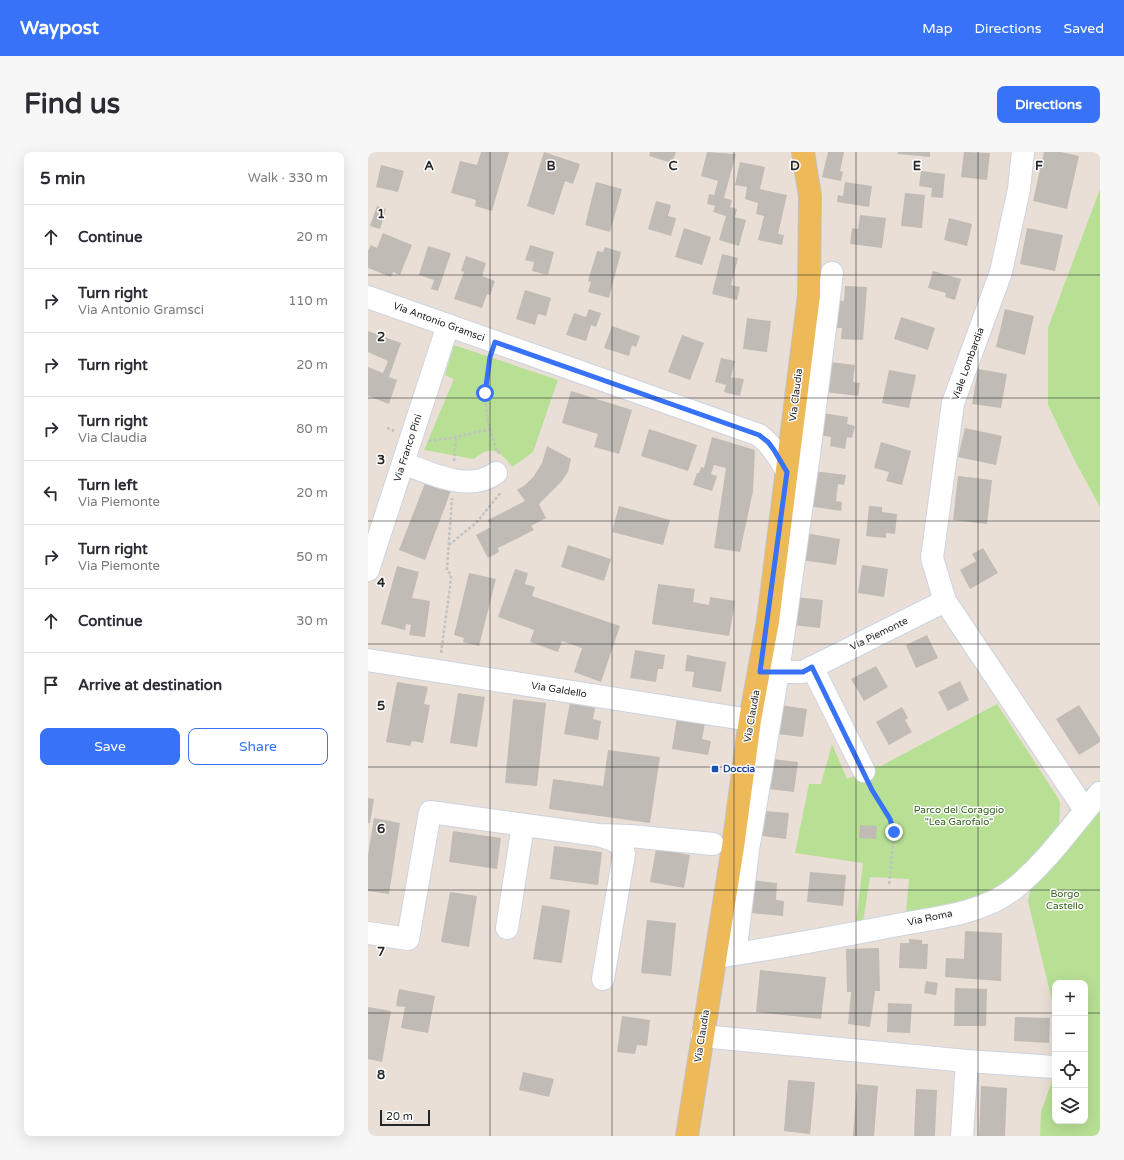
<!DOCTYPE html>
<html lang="en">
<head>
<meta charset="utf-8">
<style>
	:root { --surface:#fff; --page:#f7f7f7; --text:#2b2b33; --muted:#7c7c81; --line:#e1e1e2; --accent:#3772f7 }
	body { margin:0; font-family:"Varela Round",sans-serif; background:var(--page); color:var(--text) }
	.controls { position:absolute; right:12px; bottom:12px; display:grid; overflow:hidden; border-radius:8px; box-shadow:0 4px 16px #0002 }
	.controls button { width:36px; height:36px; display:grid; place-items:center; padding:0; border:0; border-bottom:1px solid var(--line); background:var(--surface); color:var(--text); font:20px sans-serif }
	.scale { position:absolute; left:12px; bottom:10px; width:50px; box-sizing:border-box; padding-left:4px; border:2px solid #262626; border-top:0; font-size:11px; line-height:14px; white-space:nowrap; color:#262626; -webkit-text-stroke:3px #fff; paint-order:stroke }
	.stop { position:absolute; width:12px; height:12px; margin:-9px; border:3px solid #3772f7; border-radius:50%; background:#fff }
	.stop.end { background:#3772f7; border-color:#fff; box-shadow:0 1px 4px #0008 }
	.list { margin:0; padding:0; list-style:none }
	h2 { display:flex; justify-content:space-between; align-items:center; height:52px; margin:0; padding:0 16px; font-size:17px }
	h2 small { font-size:13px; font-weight:400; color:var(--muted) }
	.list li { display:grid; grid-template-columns:26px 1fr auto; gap:12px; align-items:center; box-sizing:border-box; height:64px; padding:0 16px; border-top:1px solid var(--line) }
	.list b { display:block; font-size:15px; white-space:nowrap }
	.list p { margin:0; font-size:13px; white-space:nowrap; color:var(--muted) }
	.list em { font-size:13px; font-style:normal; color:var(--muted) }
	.actions { display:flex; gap:8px; padding:12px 16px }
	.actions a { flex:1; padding:9px 0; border:1px solid var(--accent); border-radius:8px; text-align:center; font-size:14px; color:var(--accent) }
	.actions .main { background:var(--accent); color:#fff }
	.icon { flex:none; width:22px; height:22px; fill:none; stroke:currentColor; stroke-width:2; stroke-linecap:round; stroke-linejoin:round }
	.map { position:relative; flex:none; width:732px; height:984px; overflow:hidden; border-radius:8px }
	header { display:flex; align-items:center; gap:24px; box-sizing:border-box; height:56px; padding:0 20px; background:var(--accent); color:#fff }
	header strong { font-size:19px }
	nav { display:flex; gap:22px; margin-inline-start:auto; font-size:14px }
	.intro { display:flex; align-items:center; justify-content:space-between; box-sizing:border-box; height:96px; padding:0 24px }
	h1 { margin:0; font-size:28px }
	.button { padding:10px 18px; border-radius:8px; background:var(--accent); color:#fff; font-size:14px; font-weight:700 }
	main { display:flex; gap:24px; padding:0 24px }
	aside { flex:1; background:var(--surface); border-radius:8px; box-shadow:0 4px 16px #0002 }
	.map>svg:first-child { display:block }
</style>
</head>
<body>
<header>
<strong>Waypost</strong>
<nav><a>Map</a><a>Directions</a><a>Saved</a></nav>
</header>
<div class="intro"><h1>Find us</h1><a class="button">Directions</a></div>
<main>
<aside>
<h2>5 min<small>Walk · 330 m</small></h2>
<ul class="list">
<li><svg class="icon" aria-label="ahead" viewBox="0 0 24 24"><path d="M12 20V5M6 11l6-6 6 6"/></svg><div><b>Continue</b></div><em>20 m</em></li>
<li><svg class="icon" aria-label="right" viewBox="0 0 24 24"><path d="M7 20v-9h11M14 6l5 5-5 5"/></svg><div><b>Turn right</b><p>Via Antonio Gramsci</p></div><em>110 m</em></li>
<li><svg class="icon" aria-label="right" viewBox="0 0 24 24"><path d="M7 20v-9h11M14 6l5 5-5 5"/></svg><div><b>Turn right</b></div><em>20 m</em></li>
<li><svg class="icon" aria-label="right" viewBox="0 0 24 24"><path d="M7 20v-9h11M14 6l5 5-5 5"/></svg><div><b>Turn right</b><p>Via Claudia</p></div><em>80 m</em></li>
<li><svg class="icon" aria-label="left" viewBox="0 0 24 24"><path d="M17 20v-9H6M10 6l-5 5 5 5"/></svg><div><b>Turn left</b><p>Via Piemonte</p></div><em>20 m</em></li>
<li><svg class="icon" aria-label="right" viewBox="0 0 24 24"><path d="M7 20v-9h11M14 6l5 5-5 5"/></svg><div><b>Turn right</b><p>Via Piemonte</p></div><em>50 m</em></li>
<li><svg class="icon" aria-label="ahead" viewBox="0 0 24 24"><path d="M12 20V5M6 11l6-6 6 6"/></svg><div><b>Continue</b></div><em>30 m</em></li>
<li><svg class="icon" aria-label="arrive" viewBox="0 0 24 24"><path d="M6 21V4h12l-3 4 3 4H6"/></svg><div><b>Arrive at destination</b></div></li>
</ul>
<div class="actions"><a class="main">Save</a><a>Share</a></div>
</aside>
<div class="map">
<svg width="732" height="984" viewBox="0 0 732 984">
	<rect width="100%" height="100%" fill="#e9dfd7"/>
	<path fill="#b7e094" d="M732,37V355L706,307L680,253V176Z
		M86,193L190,228L165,300L144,315C132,298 123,292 106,307L56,298L86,227L77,223Z
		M629,552L690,646L692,651L691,672L717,638L732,628V984H672L673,960L687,920V969H717V831H687V861L660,749L670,701C658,709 649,721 637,729C608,749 572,753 538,760L541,727L502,725L495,770L488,771L495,711L427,701L441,632H453L464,592L479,627L510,613L511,615Z"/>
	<path fill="#c0bbb4" d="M113,0H141L124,59L107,54L108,48L83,41L92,9L109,13Z
		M176,0L212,12L205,32L197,29L186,63L159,54Z
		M282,0H308L304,11L281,4Z
		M339,0L368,2L356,46L364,48L362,55L369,57L367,65L378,68L371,94L351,88L358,64L345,60L347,54L339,52L341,42L346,43L350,29L333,24Z
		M460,0H476L472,19L475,20L473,29L454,25Z
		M530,0H562V5L529,2Z
		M596,0L622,1L619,28L593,25Z
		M676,0H693L711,4L699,57L665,49Z
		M372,10L397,15L392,37L419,43L410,82L416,83L414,93L390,88L396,64L388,62L390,51L377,47L379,35L367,33Z
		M13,13L36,19L30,40L8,35Z
		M553,19L577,22L575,46L563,45L564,36L551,34Z
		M228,30L254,37L242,80L217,73Z
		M477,30L504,34L501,55L469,50L470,43L475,44Z
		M537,41L557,43L554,76L533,74Z
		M288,49L303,53L300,64L308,66L303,84L280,77Z
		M9,54L18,57L12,77L2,74Z
		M492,63L518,66L514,96L482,92L484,76L490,77Z
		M581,66L604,72L599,94L576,88Z
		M316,76L343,85L334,113L307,105Z
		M659,76L695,83L687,119L652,112Z
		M15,81L44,93L32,123L25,120L23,125L0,116V99L3,93L9,96Z
		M162,93L186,100L180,123L164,119L166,110L157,108Z
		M60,94L83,101L70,139L63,137L66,128L51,123Z
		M237,95L253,100L241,146L220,140L223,130L220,129L229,99L235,100Z
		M354,102L370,106L363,133L372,135L369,148L344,142Z
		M98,104L118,111L114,124L127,129L122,143L119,142L114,156L86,147L96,120L93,119Z
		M565,119L593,127L587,148L577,145L578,141L560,136Z
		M477,134L499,135L495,188L473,187L474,176H466L468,148L476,149Z
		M157,138L183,146L178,164L170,162L167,173L148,167Z
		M221,157L233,161L228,175L223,173L218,189L198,183L206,161L218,165Z
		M637,157L666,164L657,203L628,195Z
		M533,165L567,176L560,198L526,187Z
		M379,166L403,169L399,200L375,197Z
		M244,174L272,184L268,195L264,193L261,204L236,196Z
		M0,179L33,191L21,225L29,228L21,252L0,244V215L15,221L20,209L0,200Z
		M314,183L336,191L322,228L300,220Z
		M353,206L367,209L363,225L376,227L372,244L356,240L358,233L347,230Z
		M462,210L487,213L485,230L492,231L490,244L458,240Z
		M610,217L639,222L633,256L604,252Z
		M521,218L548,223L541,256L514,251Z
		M203,239L264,258L251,302L226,295L230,282L194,271Z
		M454,261L480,265L479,272L487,274L484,286L479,285L477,297L462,294L463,285L450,283Z
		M597,276L634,284L628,313L590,305Z
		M281,277L329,293L320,319L273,304Z
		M344,285L387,298L385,339L372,400L346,396L358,316L346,313L343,322L349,324L344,339L325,333L329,321H331L333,315L336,316Z
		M513,290L543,299L534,333L518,329L521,320L506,316Z
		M179,294L203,307L200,320L193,330L171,352L178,366L163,374L166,378L130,396L131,400L120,406L108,383L123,375L120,368L157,349L149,338L157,333L166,324L174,311Z
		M445,319L478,323L476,333L470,332L468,349L474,350L473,359L440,354Z
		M590,324L624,328L619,372L585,368Z
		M59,326L84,336L57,408L31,398Z
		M251,354L302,368L295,393L244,380Z
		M501,354L514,355V360L529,362L527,382L518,381V386L498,384Z
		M437,381L472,387L468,413L433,408Z
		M200,393L243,407L236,429L193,415Z
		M615,396L630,421L602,437L592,418L608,409L604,402Z
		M494,413L520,417L516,445L490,441Z
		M29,414L51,420L44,446L62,449L57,485L41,483L43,473L38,472L37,478L13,472Z
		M147,417L160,421L157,432L167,435L164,444L252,474L233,530L206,520L214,496L194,489L190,500L162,490L166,478L130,465Z
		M101,421L128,427L111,494L95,490L96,486L86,483Z
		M290,432L327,437L325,450L341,453L342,445L367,449L361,484L284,472Z
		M427,445L455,448L452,476L424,473Z
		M559,483L570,506L548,516L538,493Z
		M267,498L297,503L295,517H290L288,530L262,526Z
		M319,503L358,510L353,540L324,535L326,520L317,519Z
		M508,514L520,535L496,549L483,527Z
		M592,529L601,548L580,559L570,540Z
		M29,530L60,535L56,552L62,553L55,591L44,589L42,594L18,590Z
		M90,541L117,545L109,595L82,591Z
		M145,547L178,551L169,634L137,631Z
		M202,551L227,556L225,567L233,569L230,588L196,582Z
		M412,553L439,557L435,585L408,582Z
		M711,553L732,586V590L711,603L688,567Z
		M534,555L540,566L537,568L544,580L521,593L508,570Z
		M309,566L337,571L334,587L343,589L340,603L304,597Z
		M240,598L292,605L282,671L181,657L185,627L235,634Z
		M404,607L430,610L426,640L401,637Z
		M0,646L6,647L2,671H0Z
		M397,659L421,661L418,687L394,684Z
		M6,666L32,671L21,742L0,739V703Z
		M492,673L509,674L508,687L491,686Z
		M85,679L133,686L129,717L81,710Z
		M186,694L234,700L230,733L182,727Z
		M288,697L322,703L316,736L282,730Z
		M442,720L478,723L475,754L439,750Z
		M385,728L409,731L408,748L416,749L415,764L382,761Z
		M82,740L109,744L101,795L73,790Z
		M174,753L202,758L194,811L165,807Z
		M279,768L308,771L303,824L273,821Z
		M597,779L634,781L633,829L577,825L578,806L596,807Z
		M541,787L554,788V792H560L559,817L531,816L532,791H541Z
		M511,796L512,839H507L502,875L480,872L483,840H479L478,797Z
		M392,818L458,825L453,867L388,860Z
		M558,829L570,831L568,843L556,841Z
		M587,836L619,837L618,874H586Z
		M31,837L67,844L60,881L33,876L37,855L28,854Z
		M520,851L544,852L542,881L519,880Z
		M0,855L23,859L14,910L0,907Z
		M254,864L282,868L279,894L269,893L267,902L249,900Z
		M647,865L682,866L681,891L646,889Z
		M155,920L186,927L181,945L151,938Z
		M420,928L447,930L442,982L416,979Z
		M489,932L510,934L506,984H485Z
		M613,934L639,936L637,984H611Z
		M548,937L569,938L567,984H546Z"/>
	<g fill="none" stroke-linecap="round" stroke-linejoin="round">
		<defs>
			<path id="minor" d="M655,0L651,37L633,120L585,251L564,406L577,449L717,658
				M0,145L391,283C404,293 412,306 419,320
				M35,311C62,321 101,341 128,321
				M0,418L80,173
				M0,508L382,568
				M444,515L496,619
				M395,520H435L577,449
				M233,684C245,688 253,689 256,702L235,827
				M139,776L155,673
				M0,781L40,787L62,660L230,683L262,684L345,692
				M367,802L380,698L410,520L441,302L464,121
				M354,804C411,796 467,785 524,774C564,766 614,763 647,736C680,709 704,673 732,641
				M334,884L599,909L594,984
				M599,909L686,915"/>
			<path id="major" d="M319,984L365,695L382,568L400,469L441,143L442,44L435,0"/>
		</defs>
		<use href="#minor" stroke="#cdd3e0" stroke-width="24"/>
		<use href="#major" stroke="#c2c2c2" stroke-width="24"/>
		<path stroke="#c2c2c2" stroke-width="2.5" stroke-dasharray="3 2" stroke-linecap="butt" d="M121,207C119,230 115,251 121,273C123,282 127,291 129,300L132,301
			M19,276L26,279
			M61,289L84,286L122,277
			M86,309L88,285
			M81,393L109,370L133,340
			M73,501L82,435L83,423L79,418L84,346
			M503,635L522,667L526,680L521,734"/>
		<use href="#minor" stroke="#fff" stroke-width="22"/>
		<use href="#major" stroke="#eeb958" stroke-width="22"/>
	</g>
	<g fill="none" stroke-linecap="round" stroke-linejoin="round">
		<path stroke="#3772f7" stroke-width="5" d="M117,241L122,205L127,190L391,283L400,290L406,298L419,320L392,520H435L444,515L504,638L522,667L526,680"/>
	</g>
	<path fill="none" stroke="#262626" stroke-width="1" stroke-opacity="0.55" d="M122,0V984M244,0V984M366,0V984M488,0V984M610,0V984M0,123H732M0,246H732M0,369H732M0,492H732M0,615H732M0,738H732M0,861H687M717,861H732"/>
	<rect fill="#1a4fb4" stroke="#fff" stroke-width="1.5" x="343" y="613" width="8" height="8" rx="2"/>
	<g text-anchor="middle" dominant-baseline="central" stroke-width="3" stroke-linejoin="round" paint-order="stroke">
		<g font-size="10" fill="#262626" stroke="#fff">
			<text transform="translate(71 170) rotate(20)">Via Antonio Gramsci</text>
			<text transform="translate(600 212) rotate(-70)">Viale Lombardia</text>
			<text transform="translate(428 243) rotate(-83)">Via Claudia</text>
			<text transform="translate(40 296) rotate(-72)">Via Franco Pini</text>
			<text transform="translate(511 482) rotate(-26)">Via Piemonte</text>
			<text transform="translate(191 538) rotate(9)">Via Galdello</text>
			<text transform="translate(384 564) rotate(-80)">Via Claudia</text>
			<text transform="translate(562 766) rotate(-12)">Via Roma</text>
			<text transform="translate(334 884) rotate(-81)">Via Claudia</text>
		</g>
		<g font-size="10" font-weight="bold" fill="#164399" stroke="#fff" text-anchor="start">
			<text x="355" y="617">Doccia</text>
		</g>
		<g font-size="10" fill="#316019" stroke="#fff">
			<text x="591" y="658">Parco del Coraggio<tspan x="591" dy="12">"Lea Garofalo"</tspan></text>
			<text x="697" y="742">Borgo<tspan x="697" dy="12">Castello</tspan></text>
		</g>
	</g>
	<g font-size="13" text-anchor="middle" font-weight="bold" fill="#262626" stroke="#fff" stroke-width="3" stroke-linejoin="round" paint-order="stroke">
		<text x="61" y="18">A</text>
		<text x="183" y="18">B</text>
		<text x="305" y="18">C</text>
		<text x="427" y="18">D</text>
		<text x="549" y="18">E</text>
		<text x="671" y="18">F</text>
		<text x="13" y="66">1</text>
		<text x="13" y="189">2</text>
		<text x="13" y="312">3</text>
		<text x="13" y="435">4</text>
		<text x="13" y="558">5</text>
		<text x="13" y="681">6</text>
		<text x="13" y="804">7</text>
		<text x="13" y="927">8</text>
	</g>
</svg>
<div class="controls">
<button>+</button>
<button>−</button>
<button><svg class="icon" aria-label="locate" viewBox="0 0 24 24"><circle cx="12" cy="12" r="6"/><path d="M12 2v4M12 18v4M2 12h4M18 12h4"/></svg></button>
<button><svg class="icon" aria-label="layers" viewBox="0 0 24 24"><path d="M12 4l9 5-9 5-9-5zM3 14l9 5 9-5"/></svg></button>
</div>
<div class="scale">20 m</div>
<div class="stop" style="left:117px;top:241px"></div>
<div class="stop end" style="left:526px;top:680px"></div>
</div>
</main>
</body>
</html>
